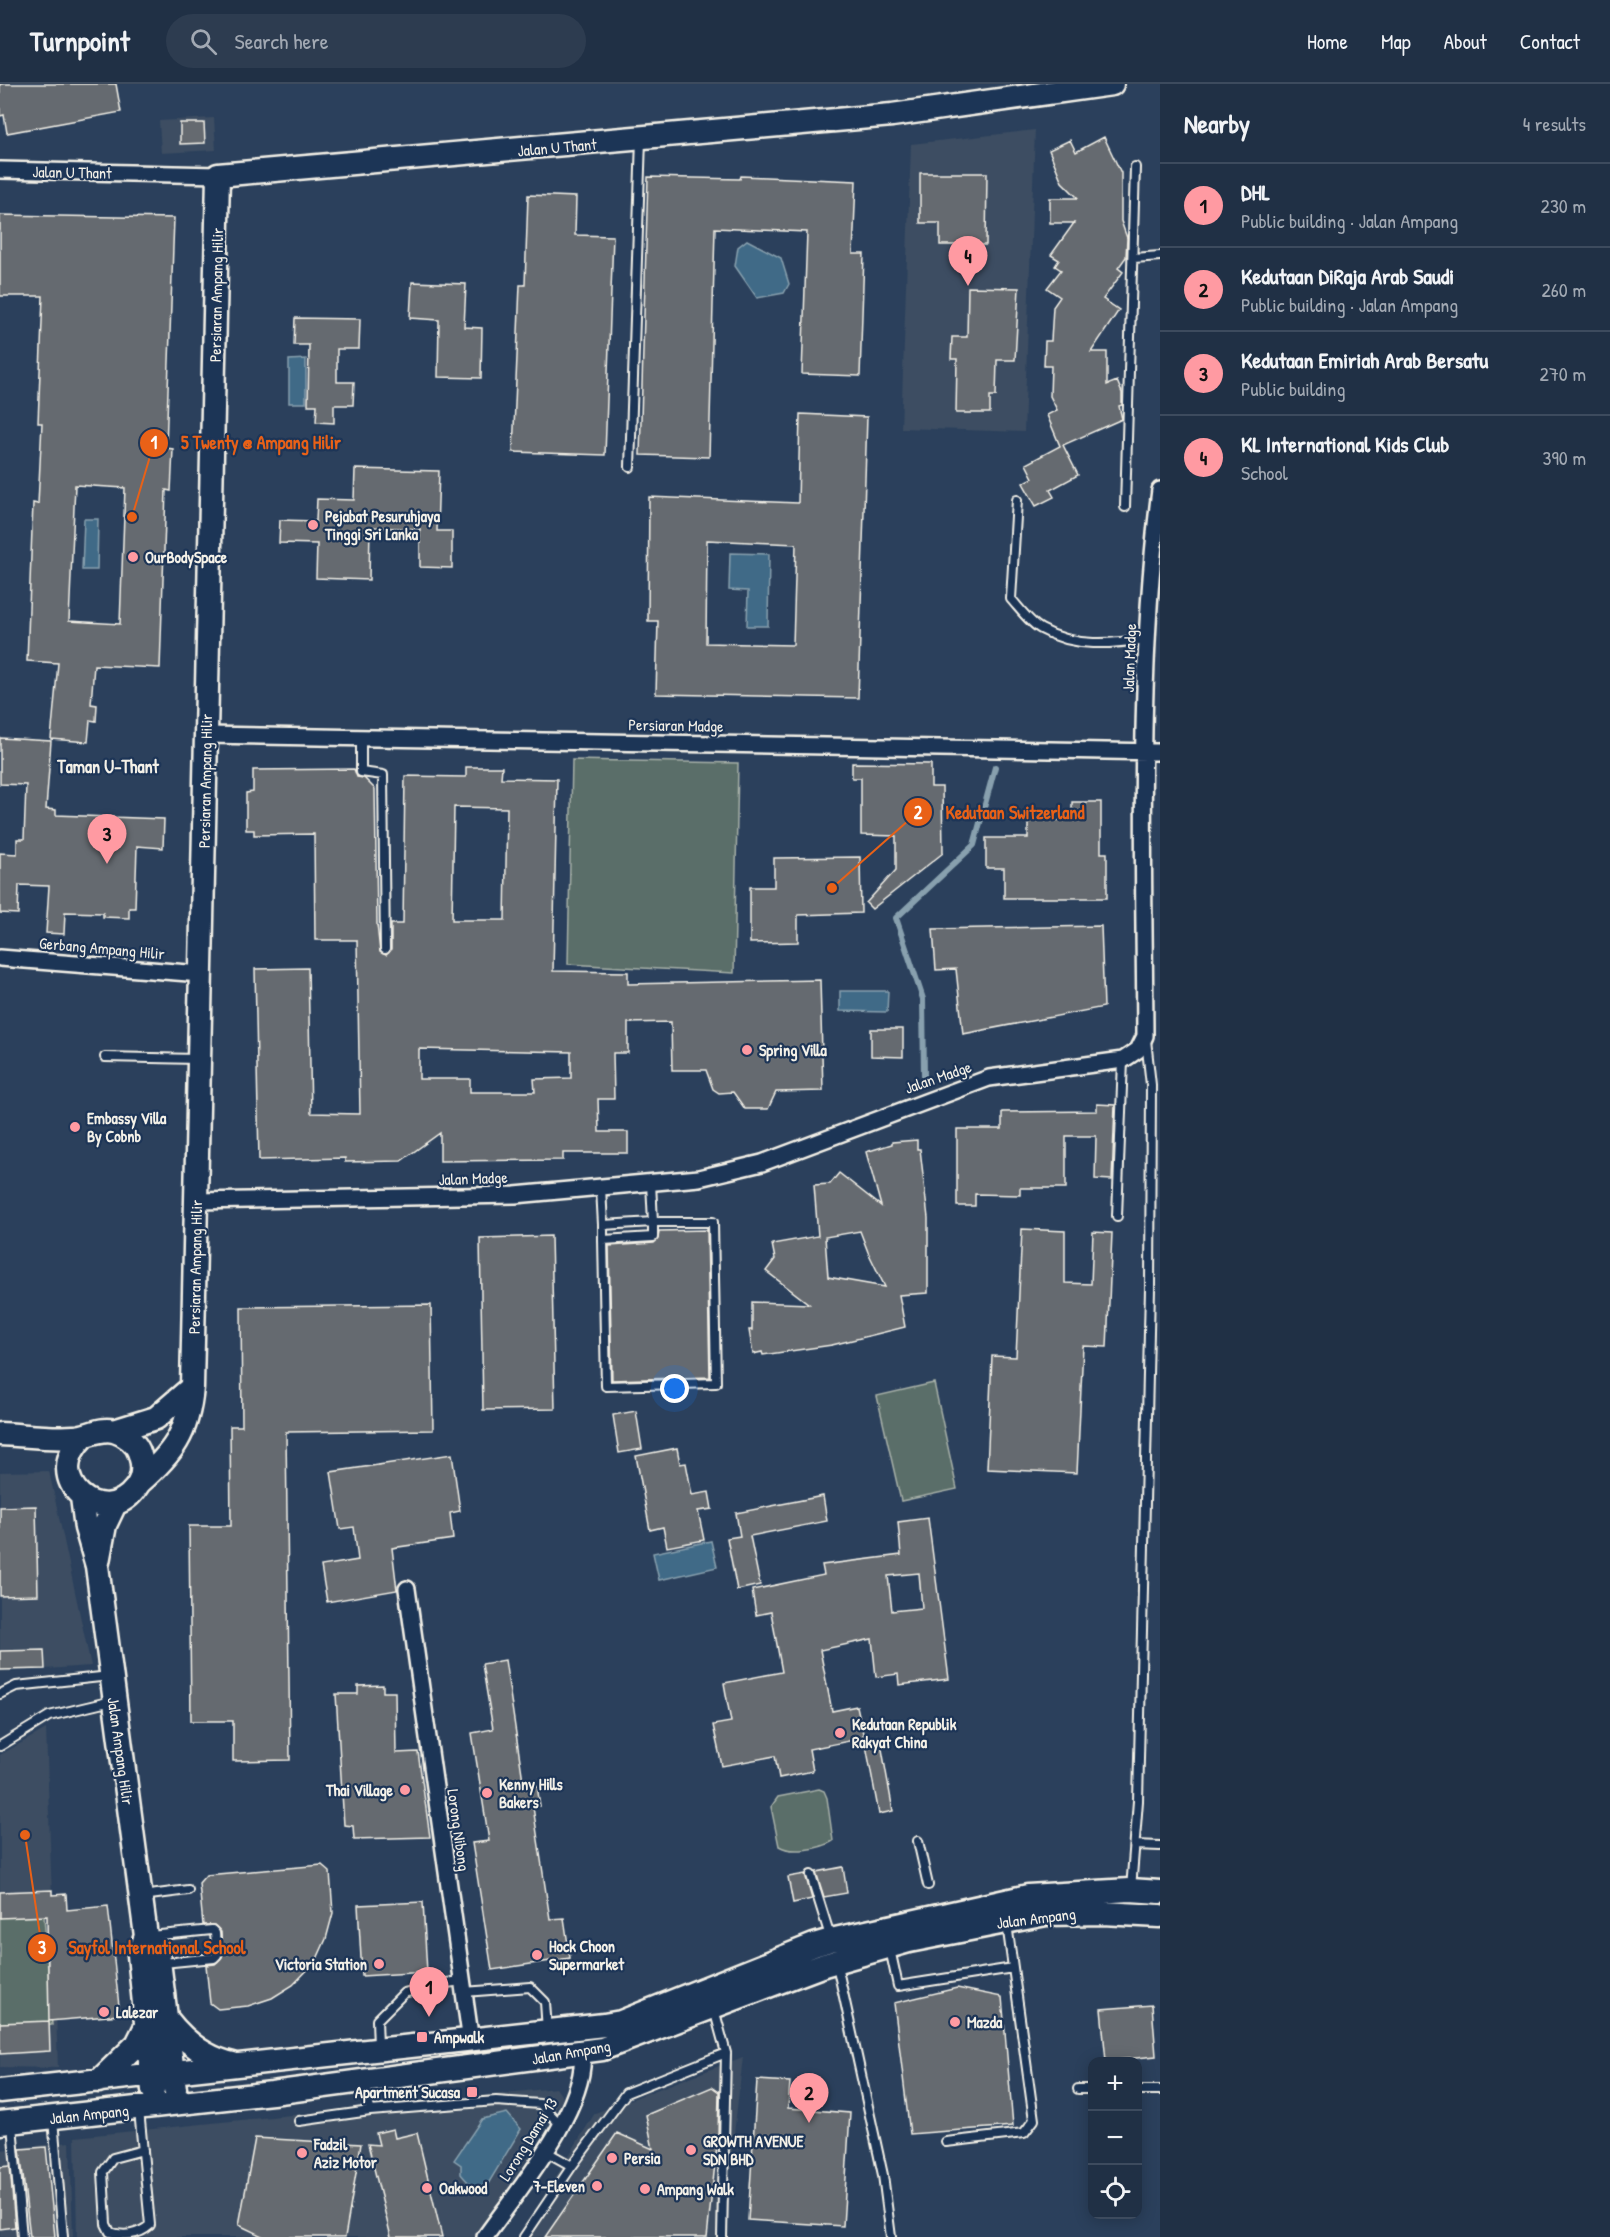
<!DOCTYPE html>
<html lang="en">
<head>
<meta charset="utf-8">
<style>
	:root { --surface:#203045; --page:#2d3c50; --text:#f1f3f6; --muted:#a2a9b3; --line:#3d4b5e; --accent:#ff9aa2 }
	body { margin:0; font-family:"Patrick Hand",sans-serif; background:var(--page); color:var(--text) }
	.controls { position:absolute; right:18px; bottom:18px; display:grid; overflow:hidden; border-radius:12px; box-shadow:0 3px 15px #0003 }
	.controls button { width:54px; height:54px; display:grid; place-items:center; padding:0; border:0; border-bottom:2px solid var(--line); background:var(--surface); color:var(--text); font:30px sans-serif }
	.you { position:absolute; left:675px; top:1305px; width:21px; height:21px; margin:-15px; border:4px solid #fff; border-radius:50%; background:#1a73e8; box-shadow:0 0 0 9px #1a73e833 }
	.badge { display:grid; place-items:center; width:39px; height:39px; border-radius:50%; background:var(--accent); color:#111; font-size:20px; font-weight:700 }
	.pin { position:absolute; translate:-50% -50px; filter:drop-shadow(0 2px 3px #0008) }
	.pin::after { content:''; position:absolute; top:32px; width:21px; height:18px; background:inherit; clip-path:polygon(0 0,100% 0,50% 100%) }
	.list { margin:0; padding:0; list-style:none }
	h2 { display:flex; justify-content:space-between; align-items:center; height:78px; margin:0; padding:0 24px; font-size:26px }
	h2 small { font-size:20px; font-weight:400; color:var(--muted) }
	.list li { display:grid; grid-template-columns:39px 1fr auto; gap:18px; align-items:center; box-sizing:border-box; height:84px; padding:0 24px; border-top:2px solid var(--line) }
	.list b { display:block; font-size:22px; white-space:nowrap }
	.list p { margin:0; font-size:20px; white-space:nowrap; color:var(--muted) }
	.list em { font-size:20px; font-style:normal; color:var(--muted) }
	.icon { flex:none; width:33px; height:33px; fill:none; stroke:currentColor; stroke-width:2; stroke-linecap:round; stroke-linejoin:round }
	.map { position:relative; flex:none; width:1160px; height:2153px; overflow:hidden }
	header { display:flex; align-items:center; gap:36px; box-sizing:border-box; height:84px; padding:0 30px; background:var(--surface); border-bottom:2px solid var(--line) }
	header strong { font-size:28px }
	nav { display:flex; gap:33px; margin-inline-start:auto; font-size:21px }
	.search { width:420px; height:54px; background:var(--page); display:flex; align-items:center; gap:15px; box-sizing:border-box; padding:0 21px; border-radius:33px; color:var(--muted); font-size:22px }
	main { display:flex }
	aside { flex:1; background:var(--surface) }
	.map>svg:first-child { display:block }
</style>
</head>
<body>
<header>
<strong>Turnpoint</strong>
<div class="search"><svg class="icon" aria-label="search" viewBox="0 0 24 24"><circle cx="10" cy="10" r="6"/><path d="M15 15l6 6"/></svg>Search here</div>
<nav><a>Home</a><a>Map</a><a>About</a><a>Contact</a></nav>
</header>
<main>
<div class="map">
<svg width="1160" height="2153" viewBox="0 0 1160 2153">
	<rect width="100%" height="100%" fill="#2b405c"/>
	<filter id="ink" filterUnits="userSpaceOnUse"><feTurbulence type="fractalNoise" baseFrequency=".0167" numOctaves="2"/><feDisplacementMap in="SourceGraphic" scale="12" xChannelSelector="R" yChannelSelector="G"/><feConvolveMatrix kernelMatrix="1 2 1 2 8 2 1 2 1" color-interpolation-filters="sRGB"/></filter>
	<g filter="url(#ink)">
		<path fill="#3c4d62" d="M214,34L216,66L161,69L159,37Z
			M1035,46L1024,348L901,344L911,60Z
			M49,1387L91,1582L0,1588V1388Z
			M46,1645L58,1984L0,1983V1671Z
			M743,1973L722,2153H519L595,2029Z
			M556,2004L563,2014L479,2153H77L75,2053Z
			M70,2058L73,2153H0V2066Z"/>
		<path fill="#5a6e69" stroke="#a7b0a8" stroke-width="1.5" d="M572,676L738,679L734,889L568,880Z
			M934,1299L957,1405L901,1417L877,1312Z
			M819,1705L824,1707L827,1714L833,1757C820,1765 792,1770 779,1762L771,1723L778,1713Z
			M44,1832L52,1941L0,1943V1833Z"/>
		<path fill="#406a87" stroke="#88a0ae" stroke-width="1.5" d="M747,156L781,174L789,200L784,209L757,214L735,182L738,163Z
			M306,275V319H289V276Z
			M84,435H98L97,486H82Z
			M730,469L769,470L768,542H747L748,507L729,506Z
			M840,907H888L887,928L840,927Z
			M711,1457L717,1483L659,1496L653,1469Z
			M507,2029L521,2045L488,2100C474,2106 470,2101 461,2090V2081L454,2076L482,2035Z"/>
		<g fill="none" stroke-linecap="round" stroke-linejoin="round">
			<path stroke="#88a0ae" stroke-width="6" d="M924,992L923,915L896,834L974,761L995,683"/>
		</g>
		<path fill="#656a70" stroke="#f4f1e8" stroke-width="1.5" fill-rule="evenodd" d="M0,0H116L121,28L7,49L4,31L0,32Z
			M180,39H204L205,59L180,60Z
			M1104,53L1121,89V137L1127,154L1126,173L1118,184L1123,188L1103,215L1119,226L1091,268H1107V301L1117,297L1122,309V321L1119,322L1122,335L1063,361L1078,391L1050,406L1054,413L1036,422L1023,399L1033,394L1026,380L1060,362L1047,331L1057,326L1050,312L1051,282H1044L1045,257H1051L1053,223L1060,213L1047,204L1061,186L1055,182L1059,176L1051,171L1074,139H1050V114H1078L1062,98L1049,66L1070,56L1076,68Z
			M920,89H987L986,161H940V139H920Z
			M741,92L856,97L853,170H864L860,292L802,290L807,148L715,144L709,373L640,371L648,93L740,95Z
			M528,111L576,113L575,151L613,152L605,371L513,368L520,201H525Z
			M0,131L174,134L166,364L173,365L171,407L166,406L160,584L94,581L91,620L97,621L96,637L90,636L88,658L51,655L58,579L27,577L33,419L38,420L42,339H38L43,212H0ZM75,401L125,404L120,540L69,537Z
			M412,198L466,200L464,243L482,244L481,294L438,293L439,236L410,234Z
			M968,203L1019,204L1015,276H997L996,312H990V329H956L957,275H951L952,253H967Z
			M295,234L360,235L359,265H337V298H354L353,321H334V339L316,338L317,321H308L309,261H294Z
			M800,330L867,333L858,614L656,610L658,537H648L649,413L798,419ZM707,456L796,460L793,561L706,559Z
			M355,385L439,387L437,447H452V484L420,483V445L370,443L369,496L316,494L317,460L279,459L280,436L316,437L317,415L354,416Z
			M0,654L51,657L46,725L56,726V731L164,735L163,764L137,762L135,824H129V834L103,833V829L65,828L64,850L46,849L49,802L19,801L18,830L0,829V769L17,770V755H24L26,701L0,700Z
			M852,679L931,680V703H942L943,769L872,825L866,819L896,786V752L861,751V694H852Z
			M466,683H502L501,694L557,695L553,887L628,888V900L820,896L823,1007L776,1008L768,1025H745L733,1008L719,1009L713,1005L706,986H672L671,938L628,939V969H613L614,1015H598L599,1048H628V1069H563V1076L440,1077V1049L401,1077L345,1078V1074L259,1076L255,885L308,884L311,1029L360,1030L357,856H315L314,750L254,751V746H246V709L253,708V686L354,685L357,693L364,694L375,705L377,840L380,868L386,871L391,866V840H403L405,692L466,693ZM454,723L507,724L505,836H452ZM419,965L571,968V994L534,995L535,1008H470V995H419Z
			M1072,718H1101V769H1107V814H1004V784H986V754H1028V736H1072Z
			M860,773L861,829L798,831V858L750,859V803H774V774Z
			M1101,842L1104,923L963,950L956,885L936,886L933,845Z
			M871,945H903V973L871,972Z
			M1097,1020L1115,1021L1112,1096L1095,1095L1096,1052H1066V1104H1020V1111L975,1110V1122H957V1045H1002V1028L1097,1027Z
			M917,1056V1065H920L928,1134V1209L899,1211L905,1243L832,1261L763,1271L762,1268L753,1270L749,1246H752V1218L809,1220L766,1187L775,1175L772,1160L818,1152L814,1101L830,1100L839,1089L881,1122L866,1068L892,1060V1058ZM860,1147L868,1168L885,1203L828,1193L825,1153Z
			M1022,1145L1065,1147V1199L1091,1200L1093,1148L1112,1149L1107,1263L1083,1262L1077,1389L987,1385L992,1272L1016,1273Z
			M707,1146L710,1293L612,1296L609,1162L654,1159L658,1155L659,1147Z
			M551,1152L555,1325L483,1326L480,1154Z
			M431,1221L433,1346L286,1348L290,1676L233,1677V1637H191L189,1442H231L230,1342H242L241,1223Z
			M636,1327L642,1365L619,1369L613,1331Z
			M677,1364L680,1380L686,1379L692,1411L709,1408L712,1425L698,1427L704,1456L667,1463L663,1443L650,1446L636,1372Z
			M452,1370L460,1427L450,1429L453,1455L392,1464L397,1506L327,1518L321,1482L358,1476L354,1443L340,1445L331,1388Z
			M823,1412L827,1437L750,1452L760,1501L737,1506L727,1454L740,1452L736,1429Z
			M36,1422L38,1511L0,1512V1423Z
			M928,1434L949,1595L899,1601L898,1590L876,1593L872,1555L820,1566L832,1627L857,1622L864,1654L809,1665L813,1687L779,1694L775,1672L722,1682L713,1641L731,1638L724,1599L782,1588L771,1528L756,1531L752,1506L824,1491L822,1481L901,1471L898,1438ZM919,1489L922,1524L892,1527L888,1492Z
			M44,1566L45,1585L0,1586V1567Z
			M505,1576L524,1703L537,1701L540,1722L533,1723L550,1835L564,1834L570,1874L492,1886L472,1759L489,1757L472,1649L493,1645L482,1580Z
			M383,1601V1608H395L396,1669L418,1668L430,1753L354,1755L353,1742L344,1741L336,1610H358V1602Z
			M880,1654L893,1727L879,1730L865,1656Z
			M322,1781L330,1788L333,1829L326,1855L316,1877L293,1901L272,1914L248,1922L218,1925L210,1919L206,1881L215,1880L222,1873L221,1848L214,1841H203L199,1799L206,1791Z
			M843,1783L847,1809L824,1813L816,1788Z
			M805,1790L812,1815L793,1819L788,1793Z
			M52,1806V1811L66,1810L67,1826L108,1822L120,1931L49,1937L47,1832L0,1834V1808Z
			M423,1818L427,1888L362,1892L358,1821Z
			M957,1904L1002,1913L1013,2042L910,2050L894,1919Z
			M1152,1921L1156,1972L1106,1977L1101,1925Z
			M49,1937L50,1967L0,1970V1939Z
			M757,1996L790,1998L788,2024L850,2029L843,2142L748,2136Z
			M712,2003L719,2008L718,2052L707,2153H545L617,2049L653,2065L646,2031Z
			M393,2045L395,2054L417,2049L442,2153H391L368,2060L379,2061L376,2049Z
			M255,2054L361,2060L345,2153H264L239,2141Z
			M46,2063L55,2153H30L20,2065Z
			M10,2082L15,2143L0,2145V2083Z"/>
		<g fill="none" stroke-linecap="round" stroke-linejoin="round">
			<defs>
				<path id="lane" d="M1134,174L1160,172
					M630,383L641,55
					M1017,416L1011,515C1020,525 1030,539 1041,545C1075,564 1111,560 1148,555
					M1125,423L1135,83
					M361,653V688L383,691L385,865
					M105,973L197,975
					M601,1104L603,1141L653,1138L651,1099
					M1117,1132L1123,976
					M603,1156L653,1153V1138H713L716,1299L606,1302L603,1156V1141
					M0,1610L16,1602L110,1592
					M0,1662L49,1632L112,1617
					M918,1757L928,1801
					M1135,1761L1160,1762
					M811,1791L830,1852
					M1131,1805L1138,1717L1150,1205L1151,1001L1146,956
					M142,1812L188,1806
					M150,1852L212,1846L215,1849L217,1871L214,1874L163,1879
					M890,1865L898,1902L1013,1884
					M837,1881L883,2091L891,2153
					M464,1908L530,1903L545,1918L547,1946
					M714,1925L726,1969L722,2153
					M378,1962L377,1936L404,1909L438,1900L463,1897
					M366,1998L370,2027
					M1078,2005H1092
					M1138,2006H1160
					M139,2026L150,2141C139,2151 123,2153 110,2148L106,2140L103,2088L113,2074L143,2066
					M53,2035L63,2153
					M299,2037L370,2027L496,2017L540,2020L561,2041
					M12,2041L22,2153
					M946,2058L1024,2049L1034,2036L1007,1840
					M545,2067L572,2082
					M524,2153L572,2082L626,2009L726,1969"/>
				<path id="street" d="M0,86L218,91
					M206,651L1160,668
					M0,874L201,890
					M197,1117L515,1111L699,1094L762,1079L989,994L1123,976L1138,966L1145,952C1144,770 1137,586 1160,406
					M407,1505L471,1958
					M485,2153C516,2109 589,2022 582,1968"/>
				<path id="secondary" d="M114,1347L156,1334L192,1303
					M0,1350C24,1351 49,1355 74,1353C88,1353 99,1343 114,1347C125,1350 137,1359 140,1371C144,1383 143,1395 135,1405C103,1447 39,1396 83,1353
					M139,1399C173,1369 188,1350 192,1303L218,91L892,31L1112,0
					M82,1413L86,1444L97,1482L146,1852L139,1871L153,2006
					M98,1478L105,1441L115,1420
					M146,1852L158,1869L175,2005
					M167,1935C184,1957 205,1974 233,1980
					M99,1997L137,1960L146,1942
					M0,2007L604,1941L621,1938L814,1861L831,1856L1028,1812L1130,1806L1160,1808
					M0,2039L272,2009L602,1965L824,1881L909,1857L1046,1830L1103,1829L1160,1832"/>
			</defs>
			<use href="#lane" stroke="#f4f1e8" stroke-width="12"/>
			<use href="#street" stroke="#f4f1e8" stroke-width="20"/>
			<use href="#secondary" stroke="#f4f1e8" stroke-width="27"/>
			<use href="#lane" stroke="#1d3557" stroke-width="8"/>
			<use href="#street" stroke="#1d3557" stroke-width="15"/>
			<use href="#secondary" stroke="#1d3557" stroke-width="22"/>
		</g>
	</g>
	<g fill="#ff9aa2" stroke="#1d3557" stroke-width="2">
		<circle cx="313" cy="441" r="6"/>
		<circle cx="133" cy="473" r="6"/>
		<circle cx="747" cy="966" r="6"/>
		<circle cx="75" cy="1043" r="6"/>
		<circle cx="840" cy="1649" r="6"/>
		<circle cx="405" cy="1706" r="6"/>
		<circle cx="487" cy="1709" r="6"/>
		<circle cx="537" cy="1871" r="6"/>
		<circle cx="379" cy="1880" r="6"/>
		<circle cx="104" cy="1928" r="6"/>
		<circle cx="955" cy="1938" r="6"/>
		<rect x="416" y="1947" width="12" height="12" rx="3"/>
		<rect x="466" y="2002" width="12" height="12" rx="3"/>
		<circle cx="691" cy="2066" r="6"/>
		<circle cx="302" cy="2069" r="6"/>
		<circle cx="612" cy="2074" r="6"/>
		<circle cx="597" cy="2102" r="6"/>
		<circle cx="427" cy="2104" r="6"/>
		<circle cx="645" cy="2105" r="6"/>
	</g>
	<g text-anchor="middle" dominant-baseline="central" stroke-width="4.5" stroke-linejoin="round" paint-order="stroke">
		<g font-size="16" fill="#f4f1e8" stroke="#1d3557">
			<text transform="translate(557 63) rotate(-5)">Jalan U Thant</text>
			<text transform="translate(72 88) rotate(1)">Jalan U Thant</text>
			<text transform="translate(216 211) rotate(-89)">Persiaran Ampang Hilir</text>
			<text transform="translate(1129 574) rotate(-88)">Jalan Madge</text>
			<text transform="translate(676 641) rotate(1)">Persiaran Madge</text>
			<text transform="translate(205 697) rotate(-89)">Persiaran Ampang Hilir</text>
			<text transform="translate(102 864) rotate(5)">Gerbang Ampang Hilir</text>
			<text transform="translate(938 993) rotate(-19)">Jalan Madge</text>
			<text transform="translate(473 1094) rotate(-2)">Jalan Madge</text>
			<text transform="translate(195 1183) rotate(-89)">Persiaran Ampang Hilir</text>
			<text transform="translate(121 1667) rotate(82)">Jalan Ampang Hilir</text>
			<text transform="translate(459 1746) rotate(82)">Lorong Nibong</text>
			<text transform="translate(1036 1834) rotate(-7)">Jalan Ampang</text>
			<text transform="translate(571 1968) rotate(-10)">Jalan Ampang</text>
			<text transform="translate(89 2030) rotate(-6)">Jalan Ampang</text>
			<text transform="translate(528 2055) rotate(-58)">Lorong Damai 13</text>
		</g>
		<g font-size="16" font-weight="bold" fill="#f4f1e8" stroke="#1d3557" text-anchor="start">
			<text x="325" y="432">Pejabat Pesuruhjaya<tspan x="325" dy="18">Tinggi Sri Lanka</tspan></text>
			<text x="145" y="473">OurBodySpace</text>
			<text x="759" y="966">Spring Villa</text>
			<text x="87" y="1034">Embassy Villa<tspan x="87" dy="18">By Cobnb</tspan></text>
			<text x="852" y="1640">Kedutaan Republik<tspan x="852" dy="18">Rakyat China</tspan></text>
			<text x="499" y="1700">Kenny Hills<tspan x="499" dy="18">Bakers</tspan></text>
			<text x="393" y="1706" text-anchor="end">Thai Village</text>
			<text x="549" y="1862">Hock Choon<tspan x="549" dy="18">Supermarket</tspan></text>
			<text x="367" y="1880" text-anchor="end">Victoria Station</text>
			<text x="116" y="1928">Lalezar</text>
			<text x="967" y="1938">Mazda</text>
			<text x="434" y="1953">Ampwalk</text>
			<text x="460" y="2008" text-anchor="end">Apartment Sucasa</text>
			<text x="703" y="2057">GROWTH AVENUE<tspan x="703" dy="18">SDN BHD</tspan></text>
			<text x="314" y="2060">Fadzil<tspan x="314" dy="18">Aziz Motor</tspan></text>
			<text x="624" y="2074">Persia</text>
			<text x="585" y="2102" text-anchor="end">7-Eleven</text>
			<text x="439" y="2104">Oakwood</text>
			<text x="657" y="2105">Ampang Walk</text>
		</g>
		<g font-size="18" font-weight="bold" fill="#f4f1e8" stroke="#1d3557">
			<text x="108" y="682">Taman U-Thant</text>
		</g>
	</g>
	<path fill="none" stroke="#e96117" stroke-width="2" d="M132 433L154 359M832 804L918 728M25 1751L42 1864"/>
	<g fill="#e96117" stroke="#1d3557" stroke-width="2">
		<circle cx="132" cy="433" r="6"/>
		<circle cx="832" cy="804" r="6"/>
		<circle cx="25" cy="1751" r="6"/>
		<circle cx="154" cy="359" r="15"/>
		<circle cx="918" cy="728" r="15"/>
		<circle cx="42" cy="1864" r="15"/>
	</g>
	<g font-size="18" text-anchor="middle" font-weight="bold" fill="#fff">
		<text x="154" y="365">1</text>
		<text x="918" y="735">2</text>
		<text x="42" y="1870">3</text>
	</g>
	<g font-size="18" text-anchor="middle" font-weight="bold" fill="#e96117" stroke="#1d3557" stroke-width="4.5" stroke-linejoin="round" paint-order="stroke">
		<text x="261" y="365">5 Twenty @ Ampang Hilir</text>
		<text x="1015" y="735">Kedutaan Switzerland</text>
		<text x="157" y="1870">Sayfol International School</text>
	</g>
</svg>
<div class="controls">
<button>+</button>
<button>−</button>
<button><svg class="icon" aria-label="locate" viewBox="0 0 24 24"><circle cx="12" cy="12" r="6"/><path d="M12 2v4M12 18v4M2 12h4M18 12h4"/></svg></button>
</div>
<div class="you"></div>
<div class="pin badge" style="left:429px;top:1933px">1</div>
<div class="pin badge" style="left:809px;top:2039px">2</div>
<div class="pin badge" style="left:107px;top:780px">3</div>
<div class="pin badge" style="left:968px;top:202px">4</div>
</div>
<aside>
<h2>Nearby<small>4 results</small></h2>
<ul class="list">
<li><span class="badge">1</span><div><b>DHL</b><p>Public building · Jalan Ampang</p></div><em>230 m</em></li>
<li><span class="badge">2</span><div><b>Kedutaan DiRaja Arab Saudi</b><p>Public building · Jalan Ampang</p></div><em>260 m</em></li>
<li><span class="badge">3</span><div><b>Kedutaan Emiriah Arab Bersatu</b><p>Public building</p></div><em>270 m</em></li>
<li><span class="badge">4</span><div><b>KL International Kids Club</b><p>School</p></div><em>390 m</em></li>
</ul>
</aside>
</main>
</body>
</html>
